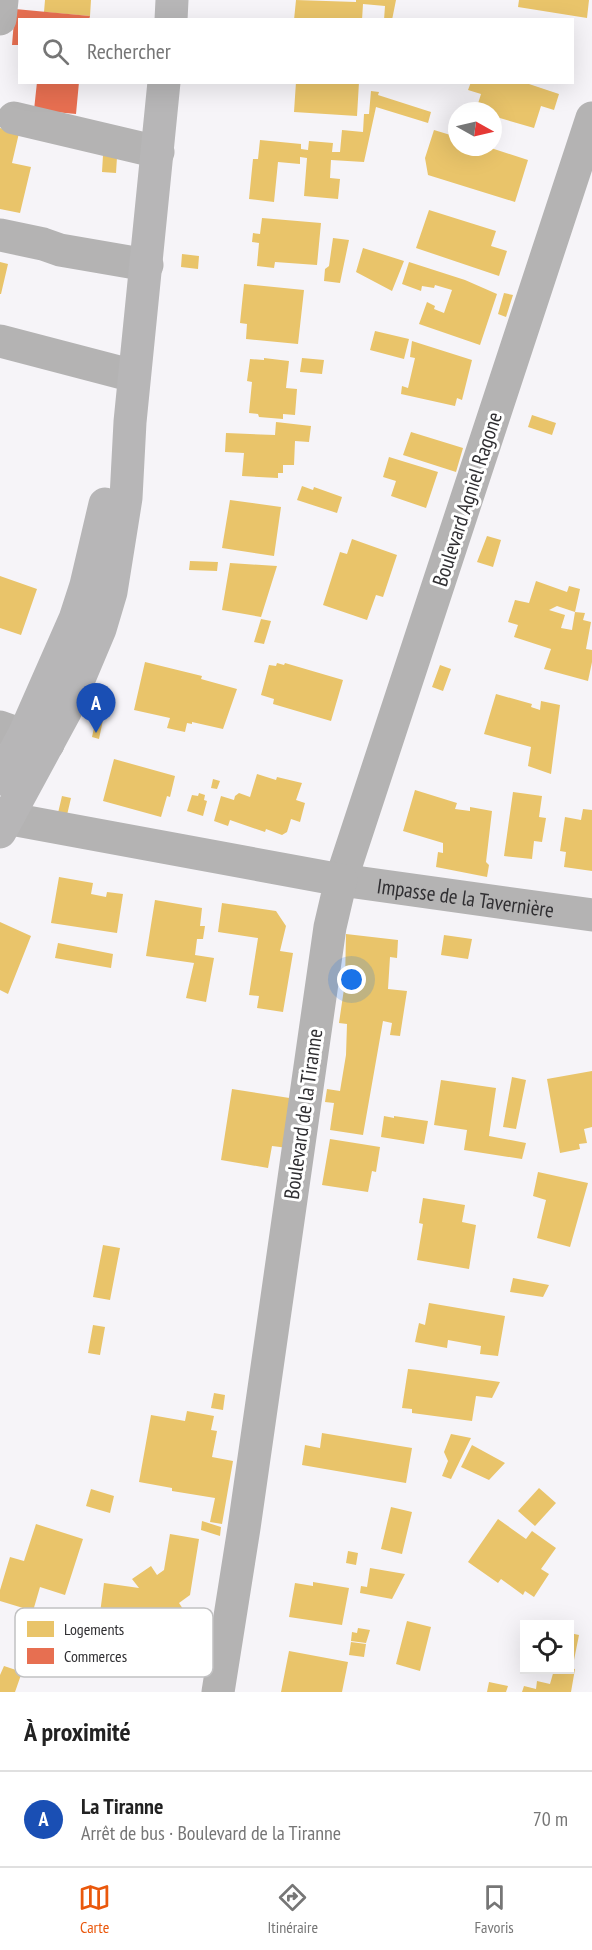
<!DOCTYPE html>
<html lang="fr">
<head>
<meta charset="utf-8">
<style>
	:root { --surface:#fff; --page:#f6f6f6; --text:#222; --muted:#767676; --line:#e0e0e0; --accent:#ea580c }
	body { margin:0; font-family:"PT Sans Narrow",sans-serif; background:var(--page); color:var(--text) }
	.controls { position:absolute; right:18px; bottom:18px; display:grid; overflow:hidden; border-radius:0px; box-shadow:0 6px 24px #0002 }
	.controls button { width:54px; height:54px; display:grid; place-items:center; padding:0; border:0; border-bottom:2px solid var(--line); background:var(--surface); color:var(--text); font:30px sans-serif }
	.compass { position:absolute; left:448px; top:102px; width:54px; height:54px; border-radius:50%; background:var(--surface); box-shadow:0 6px 24px #0002; rotate:98deg }
	.you { position:absolute; left:352px; top:980px; width:21px; height:21px; margin:-15px; border:4px solid #fff; border-radius:50%; background:#1a73e8; box-shadow:0 0 0 9px #1a73e833 }
	.badge { display:grid; place-items:center; width:39px; height:39px; border-radius:50%; background:var(--accent); color:#fff; font-size:20px; font-weight:700 }
	.pin { position:absolute; translate:-50% -50px; filter:drop-shadow(0 2px 3px #0008) }
	.pin::after { content:''; position:absolute; top:32px; width:21px; height:18px; background:inherit; clip-path:polygon(0 0,100% 0,50% 100%) }
	.list { margin:0; padding:0; list-style:none }
	h2 { display:flex; justify-content:space-between; align-items:center; height:78px; margin:0; padding:0 24px; font-size:26px }
	h2 small { font-size:20px; font-weight:400; color:var(--muted) }
	.list li { display:grid; grid-template-columns:39px 1fr auto; gap:18px; align-items:center; box-sizing:border-box; height:96px; padding:0 24px; border-top:2px solid var(--line) }
	.list b { display:block; font-size:22px; white-space:nowrap }
	.list p { margin:0; font-size:20px; white-space:nowrap; color:var(--muted) }
	.list em { font-size:20px; font-style:normal; color:var(--muted) }
	.icon { flex:none; width:33px; height:33px; fill:none; stroke:currentColor; stroke-width:2; stroke-linecap:round; stroke-linejoin:round }
	.map { position:relative; flex:none; width:592px; height:1692px; overflow:hidden }
	.search { position:absolute; background:var(--surface); box-shadow:0 6px 24px #0002; left:18px; right:18px; top:18px; height:66px; display:flex; align-items:center; gap:15px; box-sizing:border-box; padding:0 21px; border-radius:0px; color:var(--muted); font-size:22px }
	.sheet { height:174px; background:var(--surface) }
	nav { display:flex; justify-content:space-around; align-items:center; box-sizing:border-box; height:84px; border-top:2px solid var(--line); background:var(--surface); font-size:16px; color:var(--muted) }
	nav a { display:grid; justify-items:center; gap:3px }
	nav .on { color:var(--accent) }
	.map>svg:first-child { display:block }
</style>
</head>
<body>
<div class="map">
<svg width="592" height="1692" viewBox="0 0 592 1692">
	<rect width="100%" height="100%" fill="#f6f4f8"/>
	<path fill="#e9c46a" d="M45,0H91L90,16L44,12Z
		M296,0L356,2V0H396L392,20H384L385,6L363,4L362,20H294Z
		M519,0H589L587,18L518,7Z
		M296,82H359L357,116L294,112Z
		M471,82H523L559,94L554,110L541,106L534,128L493,116V111L476,110L481,94L468,90Z
		M371,91L379,92L378,95L431,112L428,123L376,107L364,162L331,160L330,178L340,179L338,199L304,196L307,158L300,157V164L278,162L274,202L249,199L253,159H258L260,140L301,144V149L308,150L309,141L333,143L332,152H340L342,130L363,132L364,114H369Z
		M0,128L19,133L12,163L31,167L20,213L0,209Z
		M434,130L457,137V147H488L528,160L515,202L428,175L425,158Z
		M103,155L117,157L116,173L102,172Z
		M429,210L496,231L491,246L507,251L499,276L416,248Z
		M262,218L321,223L317,265L275,262L274,268L257,266L259,243L252,242L253,233L260,234Z
		M333,238L349,240L340,283L324,281L325,269L329,266Z
		M363,248L404,261L392,291L356,272Z
		M182,254L199,256L198,269L181,267Z
		M0,262L8,264L1,294H0Z
		M409,262L465,280L497,294L480,345L419,324L427,302L435,306L434,309L444,313L452,290L435,285L434,288L422,286L421,291L402,284Z
		M244,284L304,290L298,344L246,339L247,324L240,323Z
		M504,293L513,295L506,317L498,314Z
		M375,331L409,339L404,359L370,350Z
		M412,341L472,360L462,400L457,398L455,406L401,394L402,386L408,388L415,358L410,357Z
		M264,358L289,361L286,388L297,389L295,415L283,414V419L259,417L258,414L249,413L252,382L247,381L250,359L264,360Z
		M302,358L324,360L322,374L300,372Z
		M532,415L556,423L552,435L528,427Z
		M276,422L311,426L309,442L295,441L294,465H283V473H278V478L242,476L244,453L225,452L226,433L275,435Z
		M411,432L463,448L456,472L403,455Z
		M389,457L438,472L426,508L391,496L396,481L383,477Z
		M302,486L313,490L314,487L342,497L337,513L297,500Z
		M230,500L281,507L274,556L222,548Z
		M487,536L501,540L493,567L477,562Z
		M352,539L397,555L383,597L376,595L367,620L323,605L340,552L347,554Z
		M190,561L218,562L217,571L189,570Z
		M230,563L277,566L261,617L222,610Z
		M0,576L37,589L21,635L0,628Z
		M536,581L567,592L569,586L580,589L575,612L557,606L549,610L565,615L561,628L572,630L575,612L585,613L583,620L591,622L586,649L592,650V662L588,681L544,669L551,649L514,637L518,625L508,622L515,600L529,603Z
		M261,619L271,621L264,644L254,642Z
		M145,662L202,676L201,679L237,689L223,729L192,722V724L187,723L185,732L167,728L170,718L134,710Z
		M277,663L284,665L285,663L343,680L331,721L273,704L274,699L261,695L269,665L276,666Z
		M440,665L451,669L443,691L432,687Z
		M496,694L532,704L531,707L540,710L541,701L560,705L551,774L528,766L531,747L484,734Z
		M96,718L103,720L99,739L92,737Z
		M114,759L175,776L170,797L167,796L161,817L103,801Z
		M257,774L276,780L277,777L302,783L296,800L305,803L300,822L291,819L287,832L282,835L266,829L265,832L230,820L228,826L214,821L221,796L234,800L235,796L239,793L250,797Z
		M213,779L220,781L217,789L211,788Z
		M415,790L457,803L455,809L470,811V807L492,811L486,862L489,865L487,877L436,867L438,852L443,853V843L403,831Z
		M513,792L542,796L539,817L546,818L542,842L534,841L532,859L504,856Z
		M199,793L205,795L204,800L207,801L203,816L187,811L192,795L198,796Z
		M62,796L71,798L67,815L58,813Z
		M583,809L592,810V871L564,867L566,852L560,851L565,817L581,820Z
		M59,877L93,883L91,894L106,897L107,892L123,894L117,933L51,923Z
		M155,900L202,908L200,926H205L203,939H197L195,955L214,958L206,1002L186,998L194,963L146,956Z
		M222,903L276,911L286,926L280,951L293,953L283,1012L257,1008L259,996L249,995L258,938L218,932Z
		M0,922L31,936L8,994L0,990Z
		M346,934L398,940L397,958L390,957L388,989L407,991L400,1036L390,1035L392,1023L383,1021L363,1135L330,1130L334,1103L325,1102L327,1089L340,1091L346,1055L347,1024L339,1023L345,982Z
		M444,935L472,939L468,959L441,955Z
		M58,943L113,954L111,968L55,958Z
		M592,1071V1127L584,1129L587,1143L579,1144L580,1149L560,1153L547,1079Z
		M512,1077L526,1080L516,1129L503,1127Z
		M441,1080L496,1088L489,1136L526,1143L522,1159L464,1150L467,1130L434,1125Z
		M232,1089L296,1099L288,1148L272,1146L268,1168L221,1160Z
		M384,1116L394,1118V1116L428,1121L424,1144L381,1137Z
		M330,1139L380,1147L376,1172L372,1171L368,1192L322,1185Z
		M538,1172L588,1183L570,1247L537,1238L546,1200L533,1196Z
		M423,1198L465,1205L462,1222L476,1225L469,1269L417,1260L423,1224L419,1223Z
		M103,1245L120,1248L110,1300L93,1297Z
		M513,1278L549,1285L543,1297L510,1292Z
		M429,1303L505,1316L498,1356L480,1354L481,1346L448,1340L447,1348L415,1342L419,1323L425,1325Z
		M93,1325L105,1327L100,1355L88,1353Z
		M408,1369L418,1370L500,1382L492,1398L476,1396L472,1421L412,1413V1409L402,1408Z
		M214,1393L225,1395L223,1410L211,1408Z
		M187,1411L214,1416L211,1430L217,1431L212,1457L233,1461L222,1524L210,1522L215,1498L172,1491V1488L139,1482L151,1415L185,1421Z
		M322,1433L412,1448L406,1483L302,1465L305,1445L320,1448Z
		M451,1434L471,1438L451,1479L442,1476L448,1461L444,1452Z
		M472,1445L505,1463L489,1480L461,1467Z
		M539,1488L556,1503L535,1526L518,1511Z
		M91,1489L114,1496L110,1513L86,1506Z
		M391,1507L412,1512L402,1554L381,1549Z
		M498,1519L526,1539L532,1531L556,1548L541,1569L549,1574L534,1597L525,1591L523,1595L501,1579L498,1583L468,1562Z
		M202,1521L221,1527L220,1536L201,1530Z
		M36,1524L83,1539L65,1595L40,1587L33,1611L0,1601V1590L10,1557L24,1561Z
		M170,1534L199,1539L190,1595L179,1603L183,1609L170,1618L174,1623L180,1624L177,1653L138,1642L141,1619L100,1613L104,1583L139,1588L132,1579L151,1566L157,1575L164,1570Z
		M348,1551L358,1553L356,1565L346,1563Z
		M370,1568L405,1574L392,1599L360,1593L361,1586L367,1587Z
		M313,1582L349,1588L342,1625L289,1617L295,1583L313,1586Z
		M407,1621L431,1627L420,1671L396,1664Z
		M358,1628L370,1630L366,1643L351,1641L352,1632L357,1633Z
		M570,1633L579,1635L574,1660L570,1659Z
		M351,1642L366,1644L364,1657L349,1655Z
		M289,1651L348,1662L342,1692H281Z
		M4,1666L22,1672L15,1692H0V1675Z
		M570,1668L575,1669L571,1692H522L524,1686L536,1689L537,1681L550,1684L554,1670H570Z
		M489,1682L508,1686L506,1692H487Z"/>
	<path fill="#e76f51" d="M15,9L90,16L89,20H20V45H12Z
		M37,82H79L76,114L34,110Z"/>
	<g fill="none" stroke-linecap="round" stroke-linejoin="round">
		<g stroke="#b4b3b3" stroke-width="33">
			<path d="M0,19L2,0"/>
			<path d="M14,118L158,152"/>
			<path id="s1" d="M592,118L341,880L592,915"/>
			<path d="M0,235L43,244L60,250L147,265"/>
			<path d="M0,341L134,376"/>
			<path d="M0,727L48,744"/>
			<path d="M0,817L341,880L330,927L244,1528L218,1692"/>
		</g>
		<path stroke="#b7b6b7" stroke-width="33" d="M171,20L172,0
			M0,779L24,735L75,619L86,585L105,504
			M0,832L65,712L100,629L111,592L126,498L130,422L164,82"/>
	</g>
	<g text-anchor="middle" dominant-baseline="central" stroke-width="6" stroke-linejoin="round" paint-order="stroke">
		<g font-size="21" fill="#302f32" stroke="#fff">
			<text transform="translate(467 499) rotate(-72)">Boulevard Agniel Ragone</text>
			<text stroke="none"><textPath href="#s1" startOffset="928">Impasse de la Tavernière</textPath></text>
			<text transform="translate(303 1114) rotate(-82)">Boulevard de la Tiranne</text>
		</g>
	</g>
	<rect x="15" y="1608" width="198" height="69" rx="9" fill="#fff" stroke="#c1c1c2" stroke-width="1.5"/>
	<rect x="27" y="1621" width="27" height="16" fill="#e9c46a"/>
	<rect x="27" y="1648" width="27" height="16" fill="#e76f51"/>
	<g font-size="16" fill="#302f32">
		<text x="64" y="1635">Logements</text>
		<text x="64" y="1662">Commerces</text>
	</g>
</svg>
<div class="controls">
<button><svg class="icon" aria-label="locate" viewBox="0 0 24 24"><circle cx="12" cy="12" r="6"/><path d="M12 2v4M12 18v4M2 12h4M18 12h4"/></svg></button>
</div>
<svg class="compass" viewBox="-18 -18 36 36"><path d="M0-13l5 13h-10z" fill="#e53935"/><path d="M0 13l5-13h-10z" fill="#767676"/></svg>
<div class="you"></div>
<div class="pin badge" style="left:96px;top:733px;background:#1a4fb4">A</div>
<div class="search"><svg class="icon" aria-label="search" viewBox="0 0 24 24"><circle cx="10" cy="10" r="6"/><path d="M15 15l6 6"/></svg>Rechercher</div>
</div>
<section class="sheet">
<h2>À proximité<small></small></h2>
<ul class="list">
<li><span class="badge" style="background:#1a4fb4">A</span><div><b>La Tiranne</b><p>Arrêt de bus · Boulevard de la Tiranne</p></div><em>70 m</em></li>
</ul>
</section>
<nav>
<a class="on"><svg class="icon" aria-label="map" viewBox="0 0 24 24"><path d="M3 6l6-2 6 2 6-2v14l-6 2-6-2-6 2zM9 4v14M15 6v14"/></svg>Carte</a>
<a><svg class="icon" aria-label="directions" viewBox="0 0 24 24"><path d="M12 3l9 9-9 9-9-9zM9 14v-3h6M13 9l2 2-2 2"/></svg>Itinéraire</a>
<a><svg class="icon" aria-label="saved" viewBox="0 0 24 24"><path d="M7 4h10v16l-5-4-5 4z"/></svg>Favoris</a>
</nav>
</body>
</html>
